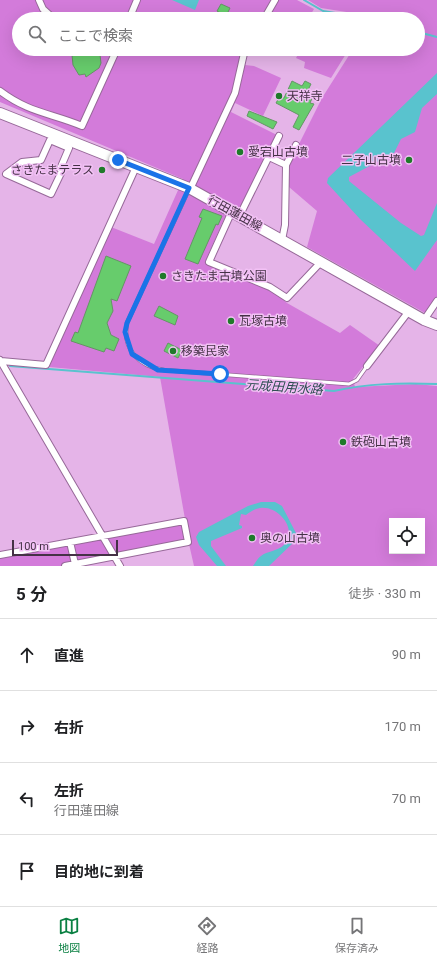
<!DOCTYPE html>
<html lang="ja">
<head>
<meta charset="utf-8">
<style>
	:root { --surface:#fff; --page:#f2f2f2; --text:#202124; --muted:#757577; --line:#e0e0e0; --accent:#0b8043 }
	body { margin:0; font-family:Roboto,"Noto Sans JP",sans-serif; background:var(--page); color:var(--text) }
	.controls { position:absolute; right:12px; bottom:12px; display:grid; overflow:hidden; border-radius:0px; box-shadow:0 4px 16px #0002 }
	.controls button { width:36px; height:36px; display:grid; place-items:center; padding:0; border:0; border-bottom:1px solid var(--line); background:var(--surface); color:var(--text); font:20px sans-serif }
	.scale { position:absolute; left:12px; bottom:10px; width:106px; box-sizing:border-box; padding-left:4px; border:2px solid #453146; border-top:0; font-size:11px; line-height:14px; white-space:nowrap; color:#453146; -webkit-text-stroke:3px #f2c1f5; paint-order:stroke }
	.stop { position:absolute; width:12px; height:12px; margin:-9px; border:3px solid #1a73e8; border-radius:50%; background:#fff }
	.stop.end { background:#1a73e8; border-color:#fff; box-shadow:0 1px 4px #0008 }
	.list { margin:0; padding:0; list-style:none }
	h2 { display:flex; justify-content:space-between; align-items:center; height:52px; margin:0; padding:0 16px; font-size:17px }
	h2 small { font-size:13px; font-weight:400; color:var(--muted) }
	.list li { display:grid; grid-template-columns:26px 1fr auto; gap:12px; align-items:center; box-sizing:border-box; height:72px; padding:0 16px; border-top:1px solid var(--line) }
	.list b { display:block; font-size:15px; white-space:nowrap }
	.list p { margin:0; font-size:13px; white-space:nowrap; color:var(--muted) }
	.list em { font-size:13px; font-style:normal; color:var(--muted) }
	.icon { flex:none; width:22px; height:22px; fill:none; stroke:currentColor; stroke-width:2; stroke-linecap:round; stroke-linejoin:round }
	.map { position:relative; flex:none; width:437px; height:566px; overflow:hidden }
	.search { position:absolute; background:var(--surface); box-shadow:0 4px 16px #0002; left:12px; right:12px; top:12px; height:44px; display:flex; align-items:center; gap:10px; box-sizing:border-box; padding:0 14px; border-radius:22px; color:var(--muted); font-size:15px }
	.sheet { height:340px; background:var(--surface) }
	nav { display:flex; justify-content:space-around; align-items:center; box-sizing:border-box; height:56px; border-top:1px solid var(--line); background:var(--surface); font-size:11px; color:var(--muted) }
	nav a { display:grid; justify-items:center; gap:2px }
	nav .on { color:var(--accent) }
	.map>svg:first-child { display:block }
</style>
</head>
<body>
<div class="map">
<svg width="437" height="566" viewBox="0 0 437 566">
	<rect width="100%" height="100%" fill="#e5b4e8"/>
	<path fill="#d37bda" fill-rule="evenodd" d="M0,0H297L314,9L308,19H19V49H248L245,65L254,66L281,78L263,116L235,103L231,112L277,135L240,208L231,203L205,262L271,289L287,303L340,333L350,325L380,346L353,379L355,387L416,384L437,386V566H194L189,544L74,566H0V554L185,519L160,377L49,367L77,301L111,227L154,244L183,179L0,102ZM392,521H422V551H392Z
		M308,0H437V297L425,313L307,247L317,211L289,187V164L322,98L353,49H418V19H371L372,16L321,8Z
		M322,13L352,19H318Z
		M301,49H349L331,78L304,68L305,62L296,58Z"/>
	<path fill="#59c3ce" d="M172,0H199L195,10Z
		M437,73V94L422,108L415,132L401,139L394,153L349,177V181L401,223L421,236L424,235L437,203V240L415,271L360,219L327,183L328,178Z
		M261,502H275L282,506L297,535L295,541L269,566H253C255,563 258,558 261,556C267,551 278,551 284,545C299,530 278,505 260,508C254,509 250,512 246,515L241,514L239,525L242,526V528L211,541V546L226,566H217L199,545L196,537L199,532L248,506Z"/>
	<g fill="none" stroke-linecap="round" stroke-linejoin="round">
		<path stroke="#59c3ce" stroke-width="2" d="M304,0L323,11L372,19
			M418,32L437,37
			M10,366L334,391C368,383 402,383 437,384"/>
	</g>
	<path fill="#67cc6c" stroke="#649565" d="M221,4L230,8L226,16L217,11Z
		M76,49H97L100,55L101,63L99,68L86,77L85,74L79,75L73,65L72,55Z
		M292,81L302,86L305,81L311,84L306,94L313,96L310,103L314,104L299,130L293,127L299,115L276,103L280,96L284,98Z
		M249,111L277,122L273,129L247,116Z
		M203,209L222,216L218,225L216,224L198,264L185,259L202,218L199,217Z
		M106,256L131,266L117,301L111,299L113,311L107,323L111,335L119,339L114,351L106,348L104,352L71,341L75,332L78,333Z
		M159,306L178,316L175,325L154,316Z
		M168,343L182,350L178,358L164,351Z"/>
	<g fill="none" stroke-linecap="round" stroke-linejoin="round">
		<defs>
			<path id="lane" d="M189,189L127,323C122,349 139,367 164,370L349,384L357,380L367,366"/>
			<path id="street" d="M39,0L43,9L54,19
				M129,19L137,0
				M264,19L275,0
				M0,91C29,113 51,113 82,126L117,49
				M50,140L69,148L60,169L62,171L51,194L6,174L22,162L41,160Z
				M269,157L286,165
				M192,185L235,93L245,49
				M232,211L209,262L270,287L287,298L321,262
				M240,215L279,136
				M282,240L285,225L286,165L296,145
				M424,320L437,301
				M0,360L120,566
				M1,361L46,365L136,167
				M367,366L409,311
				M70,542L75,564
				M0,555L184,521L188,542L65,566"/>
			<path id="primary" d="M0,113L189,188L424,320L437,325"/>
		</defs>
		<use href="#lane" stroke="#976999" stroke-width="4.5"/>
		<use href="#street" stroke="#976999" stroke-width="8"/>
		<use href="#primary" stroke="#976999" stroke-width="12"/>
		<use href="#lane" stroke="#fff" stroke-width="3"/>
		<use href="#street" stroke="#fff" stroke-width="6"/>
		<use href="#primary" stroke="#fff" stroke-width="10"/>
	</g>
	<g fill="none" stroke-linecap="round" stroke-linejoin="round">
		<path stroke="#1a73e8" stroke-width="5" d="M118,160L189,188L127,323L125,332L132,354L158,370L220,374"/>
	</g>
	<g fill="#1f7a2a" stroke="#f2c1f5" stroke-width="1.5">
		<circle cx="279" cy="96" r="4"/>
		<circle cx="240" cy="152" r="4"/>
		<circle cx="409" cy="160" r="4"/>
		<circle cx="102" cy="170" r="4"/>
		<circle cx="163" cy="276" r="4"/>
		<circle cx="231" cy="321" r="4"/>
		<circle cx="173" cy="351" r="4"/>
		<circle cx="343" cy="442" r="4"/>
		<circle cx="252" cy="538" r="4"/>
	</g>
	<g text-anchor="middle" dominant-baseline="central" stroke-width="3" stroke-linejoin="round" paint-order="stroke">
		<g font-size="12" fill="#453146" stroke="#f2c1f5" text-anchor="start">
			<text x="287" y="96">天祥寺</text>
			<text x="248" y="152">愛宕山古墳</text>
			<text x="401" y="160" text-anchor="end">二子山古墳</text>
			<text x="94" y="170" text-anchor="end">さきたまテラス</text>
			<text x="171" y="276">さきたま古墳公園</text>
			<text x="239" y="321">瓦塚古墳</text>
			<text x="181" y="351">移築民家</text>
			<text x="351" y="442">鉄砲山古墳</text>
			<text x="260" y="538">奥の山古墳</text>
		</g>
		<g font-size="12" fill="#453146" stroke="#f2c1f5">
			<text transform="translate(235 213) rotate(29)">行田蓮田線</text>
		</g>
		<g font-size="13" font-style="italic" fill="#2f4f53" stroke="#f2c1f5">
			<text transform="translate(284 387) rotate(4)">元成田用水路</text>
		</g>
	</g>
</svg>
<div class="controls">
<button><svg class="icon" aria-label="locate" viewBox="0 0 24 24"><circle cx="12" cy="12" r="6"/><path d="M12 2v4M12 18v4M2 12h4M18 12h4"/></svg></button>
</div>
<div class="scale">100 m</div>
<div class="stop" style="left:220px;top:374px"></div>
<div class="stop end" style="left:118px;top:160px"></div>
<div class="search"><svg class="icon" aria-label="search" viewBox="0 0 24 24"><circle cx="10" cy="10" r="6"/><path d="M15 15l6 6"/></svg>ここで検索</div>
</div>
<section class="sheet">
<h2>5 分<small>徒歩 · 330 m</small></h2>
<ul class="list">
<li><svg class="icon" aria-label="ahead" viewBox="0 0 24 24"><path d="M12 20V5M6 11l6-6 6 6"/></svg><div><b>直進</b></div><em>90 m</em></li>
<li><svg class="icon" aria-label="right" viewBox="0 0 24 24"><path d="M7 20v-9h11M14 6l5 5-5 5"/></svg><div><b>右折</b></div><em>170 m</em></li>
<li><svg class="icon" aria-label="left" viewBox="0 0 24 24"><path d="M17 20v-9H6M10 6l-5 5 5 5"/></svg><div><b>左折</b><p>行田蓮田線</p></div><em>70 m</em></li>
<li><svg class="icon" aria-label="arrive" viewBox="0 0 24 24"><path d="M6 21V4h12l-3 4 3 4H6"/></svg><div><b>目的地に到着</b></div></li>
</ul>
</section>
<nav>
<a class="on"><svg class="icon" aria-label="map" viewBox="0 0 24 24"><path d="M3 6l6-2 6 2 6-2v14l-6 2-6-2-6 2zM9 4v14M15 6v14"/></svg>地図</a>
<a><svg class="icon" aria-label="directions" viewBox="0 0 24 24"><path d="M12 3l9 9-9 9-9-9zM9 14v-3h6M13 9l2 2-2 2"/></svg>経路</a>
<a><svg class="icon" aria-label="saved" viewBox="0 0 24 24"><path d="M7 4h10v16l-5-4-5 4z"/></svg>保存済み</a>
</nav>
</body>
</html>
